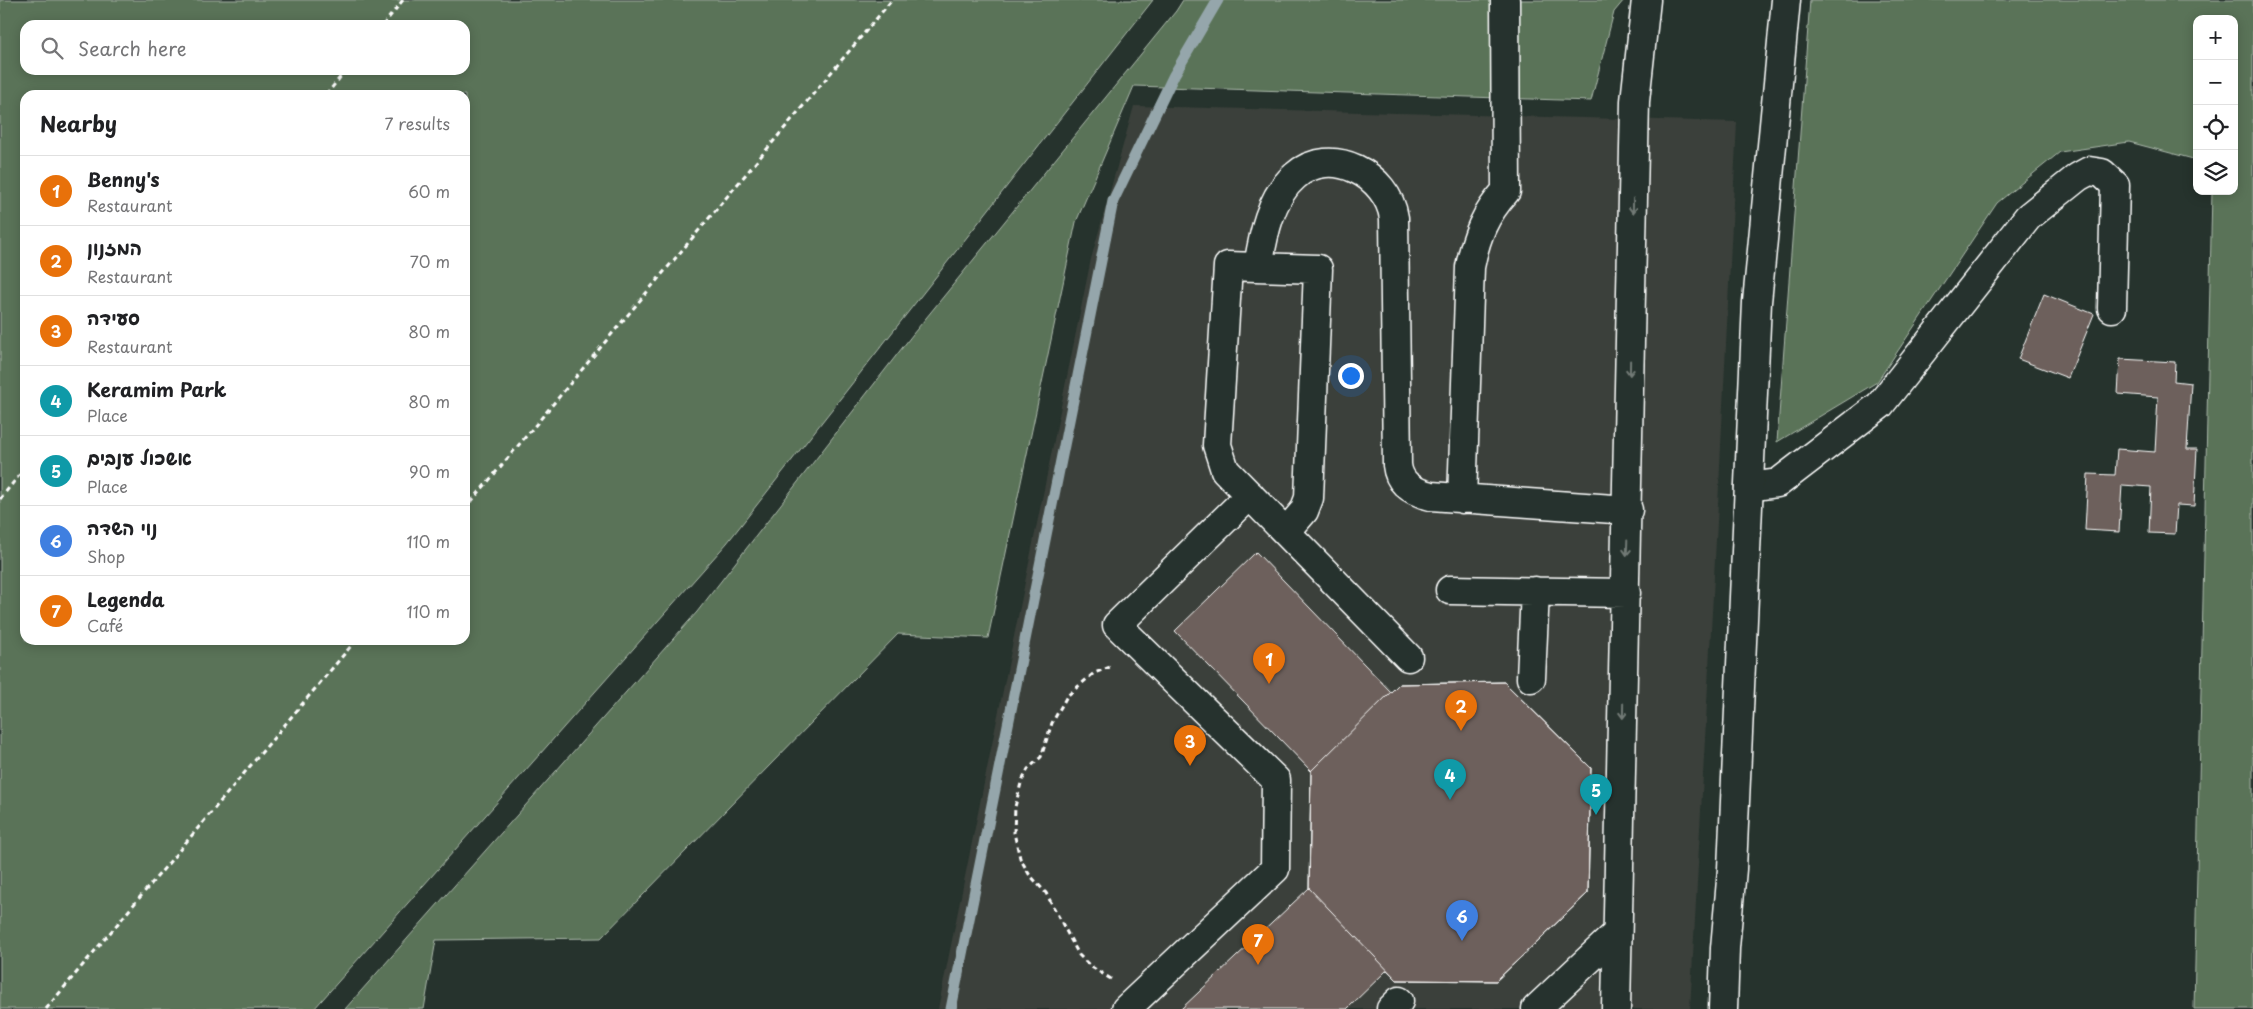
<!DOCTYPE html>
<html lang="en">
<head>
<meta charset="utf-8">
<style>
	:root { --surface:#fff; --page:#f2f2f2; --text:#202124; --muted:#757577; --line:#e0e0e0; --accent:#0f766e }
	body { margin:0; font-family:"Playpen Sans","Playpen Sans Hebrew",sans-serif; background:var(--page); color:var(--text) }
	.controls { position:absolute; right:15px; top:15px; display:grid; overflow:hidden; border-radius:10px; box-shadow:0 2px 12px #0003 }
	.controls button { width:45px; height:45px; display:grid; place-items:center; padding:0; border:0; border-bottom:1px solid var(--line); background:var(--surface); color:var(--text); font:25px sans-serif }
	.you { position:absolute; left:1350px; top:375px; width:18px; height:18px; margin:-12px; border:4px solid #fff; border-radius:50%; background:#1a73e8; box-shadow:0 0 0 8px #1a73e833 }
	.badge { display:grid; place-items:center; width:32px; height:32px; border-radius:50%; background:var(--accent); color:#fff; font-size:16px; font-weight:700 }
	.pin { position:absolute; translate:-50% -41px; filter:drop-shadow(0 1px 2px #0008) }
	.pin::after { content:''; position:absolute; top:26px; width:18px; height:15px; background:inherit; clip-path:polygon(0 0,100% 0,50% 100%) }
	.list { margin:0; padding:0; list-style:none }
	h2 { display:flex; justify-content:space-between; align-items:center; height:65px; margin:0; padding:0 20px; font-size:21px }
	h2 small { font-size:16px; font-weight:400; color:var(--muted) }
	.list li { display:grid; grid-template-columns:32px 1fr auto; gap:15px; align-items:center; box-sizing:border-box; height:70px; padding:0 20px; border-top:1px solid var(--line) }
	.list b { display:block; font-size:19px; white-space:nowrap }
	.list p { margin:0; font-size:16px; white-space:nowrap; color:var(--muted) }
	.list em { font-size:16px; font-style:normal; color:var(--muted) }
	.icon { flex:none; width:28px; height:28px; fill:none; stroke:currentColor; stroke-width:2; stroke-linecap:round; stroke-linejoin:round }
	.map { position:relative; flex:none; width:2253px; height:1009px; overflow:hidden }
	.search { position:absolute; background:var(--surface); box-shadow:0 2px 12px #0003; left:20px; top:20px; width:450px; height:55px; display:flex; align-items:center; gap:12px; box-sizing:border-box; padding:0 18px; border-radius:15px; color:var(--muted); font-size:19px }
	.panel { position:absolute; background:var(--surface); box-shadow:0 2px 12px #0003; left:20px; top:90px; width:450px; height:555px; border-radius:15px }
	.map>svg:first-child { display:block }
</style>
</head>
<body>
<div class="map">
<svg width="2253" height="1009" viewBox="0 0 2253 1009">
	<rect width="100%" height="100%" fill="#26332d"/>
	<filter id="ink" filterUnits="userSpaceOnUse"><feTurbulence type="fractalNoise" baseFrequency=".02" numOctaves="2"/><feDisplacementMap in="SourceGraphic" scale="10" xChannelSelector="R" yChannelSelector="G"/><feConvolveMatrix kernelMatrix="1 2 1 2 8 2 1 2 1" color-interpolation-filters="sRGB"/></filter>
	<g filter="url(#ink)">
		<path fill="#3b413b" d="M1134,106L1737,122L1719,486L1690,1009H938L1091,259Z"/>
		<path fill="#5a7358" stroke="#acb9ac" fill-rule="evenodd" d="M0,0H1153L727,543L314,1009H0ZM25,25H465V70H25ZM25,95H465V640H25Z
			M1183,0H1624L1614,12L1591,101L1134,86L1076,222L988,638L898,634L601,938L436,940L424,1009H345L697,612L913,334L1176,11Z
			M1810,0H2253V1009H2194L2212,191H2234V19H2197V160L2129,142L2060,152L1997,203L1877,382L1777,442Z"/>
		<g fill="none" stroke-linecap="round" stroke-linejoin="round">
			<path stroke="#95a6ab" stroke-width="11" d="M951,1009L1113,201L1174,75L1218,0"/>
		</g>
		<path fill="#6d615b" stroke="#fff" d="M2044,294L2094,314L2068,378L2018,359Z
			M2120,359L2175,362L2174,381L2191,383L2187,449H2197L2194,506L2177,505L2175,534L2149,533L2151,487L2122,485L2119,532L2085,530L2088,474L2115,475L2117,449L2155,452L2158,397L2118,394Z
			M1256,552L1391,692L1399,684L1504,682L1591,768L1588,893L1496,981L1397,980L1387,970L1347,1009H1181L1309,888L1311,771L1175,631Z
			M1504,682L1591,768L1588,893L1496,981L1397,980L1309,888L1311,771L1399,684Z"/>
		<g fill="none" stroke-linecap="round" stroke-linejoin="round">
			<defs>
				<path id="minor" d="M1258,267C1263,236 1270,197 1295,176C1331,144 1388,175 1394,218L1397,465C1399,484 1414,492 1431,496L1628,510
					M1749,487L1778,483L1880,405L2028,217L2078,177L2089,171L2102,173L2115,185L2112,308
					M1462,499L1470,267C1476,236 1485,214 1506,191L1505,0
					M1286,532L1304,511L1309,498L1318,269L1228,266L1217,445L1225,470L1408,657
					M1450,590L1626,593
					M1531,678L1535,591
					M1126,1009L1275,869L1276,780L1117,625L1250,495
					M1391,1009L1399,1001
					M1536,1009L1617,933
					M1616,1009L1635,101L1646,0"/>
				<path id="major" d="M1723,1009L1725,948L1732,869L1757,302L1786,0"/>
			</defs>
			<use href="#minor" stroke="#fff" stroke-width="31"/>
			<use href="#major" stroke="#fff" stroke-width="31"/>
			<path stroke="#fff" stroke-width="3" stroke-dasharray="5 4" stroke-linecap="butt" d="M383,25L403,0
				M326,95L346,70
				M0,499L25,468
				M465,509L892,0
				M1111,979L1090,966L1079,955L1046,893L1029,874L1020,858L1014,833L1015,807L1021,783L1028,769L1041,757L1052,723L1067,696L1094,673L1113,666
				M46,1009L356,640"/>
			<use href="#minor" stroke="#26332d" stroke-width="28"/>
			<use href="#major" stroke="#26332d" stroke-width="28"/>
		</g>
		<defs><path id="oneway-shaft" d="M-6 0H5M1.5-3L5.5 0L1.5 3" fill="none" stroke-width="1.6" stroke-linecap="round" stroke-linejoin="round" transform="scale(1.25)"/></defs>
		<g stroke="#727a76">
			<use href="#oneway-shaft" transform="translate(1633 206) rotate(91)"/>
			<use href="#oneway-shaft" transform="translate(1630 368) rotate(91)"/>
			<use href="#oneway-shaft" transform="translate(1627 548) rotate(92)"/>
			<use href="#oneway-shaft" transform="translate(1623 711) rotate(91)"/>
		</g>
	</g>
</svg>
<div class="controls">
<button>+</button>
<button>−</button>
<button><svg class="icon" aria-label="locate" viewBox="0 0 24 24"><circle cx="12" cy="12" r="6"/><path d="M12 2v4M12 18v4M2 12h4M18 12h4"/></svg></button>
<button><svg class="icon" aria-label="layers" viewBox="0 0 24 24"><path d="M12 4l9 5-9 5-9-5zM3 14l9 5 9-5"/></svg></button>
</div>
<div class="you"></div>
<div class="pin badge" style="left:1269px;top:684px;background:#e8710a">1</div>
<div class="pin badge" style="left:1461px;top:731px;background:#e8710a">2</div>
<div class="pin badge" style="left:1190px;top:766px;background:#e8710a">3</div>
<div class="pin badge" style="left:1450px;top:800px;background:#0f9aa8">4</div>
<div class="pin badge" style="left:1596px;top:815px;background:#0f9aa8">5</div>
<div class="pin badge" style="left:1462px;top:941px;background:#3f7fe0">6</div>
<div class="pin badge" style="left:1258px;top:965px;background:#e8710a">7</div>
<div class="search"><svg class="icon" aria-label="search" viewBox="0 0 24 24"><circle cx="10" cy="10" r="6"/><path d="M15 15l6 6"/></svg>Search here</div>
<section class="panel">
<h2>Nearby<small>7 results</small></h2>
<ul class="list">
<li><span class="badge" style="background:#e8710a">1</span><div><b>Benny's</b><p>Restaurant</p></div><em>60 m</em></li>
<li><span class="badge" style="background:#e8710a">2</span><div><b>המזנון</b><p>Restaurant</p></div><em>70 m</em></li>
<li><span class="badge" style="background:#e8710a">3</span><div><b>סעידה</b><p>Restaurant</p></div><em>80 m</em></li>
<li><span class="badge" style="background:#0f9aa8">4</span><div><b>Keramim Park</b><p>Place</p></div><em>80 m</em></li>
<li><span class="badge" style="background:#0f9aa8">5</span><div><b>אשכול ענבים</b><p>Place</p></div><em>90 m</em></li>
<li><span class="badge" style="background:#3f7fe0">6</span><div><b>נוי השדה</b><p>Shop</p></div><em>110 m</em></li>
<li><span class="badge" style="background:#e8710a">7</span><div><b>Legenda</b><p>Café</p></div><em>110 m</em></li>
</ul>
</section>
</div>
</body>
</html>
